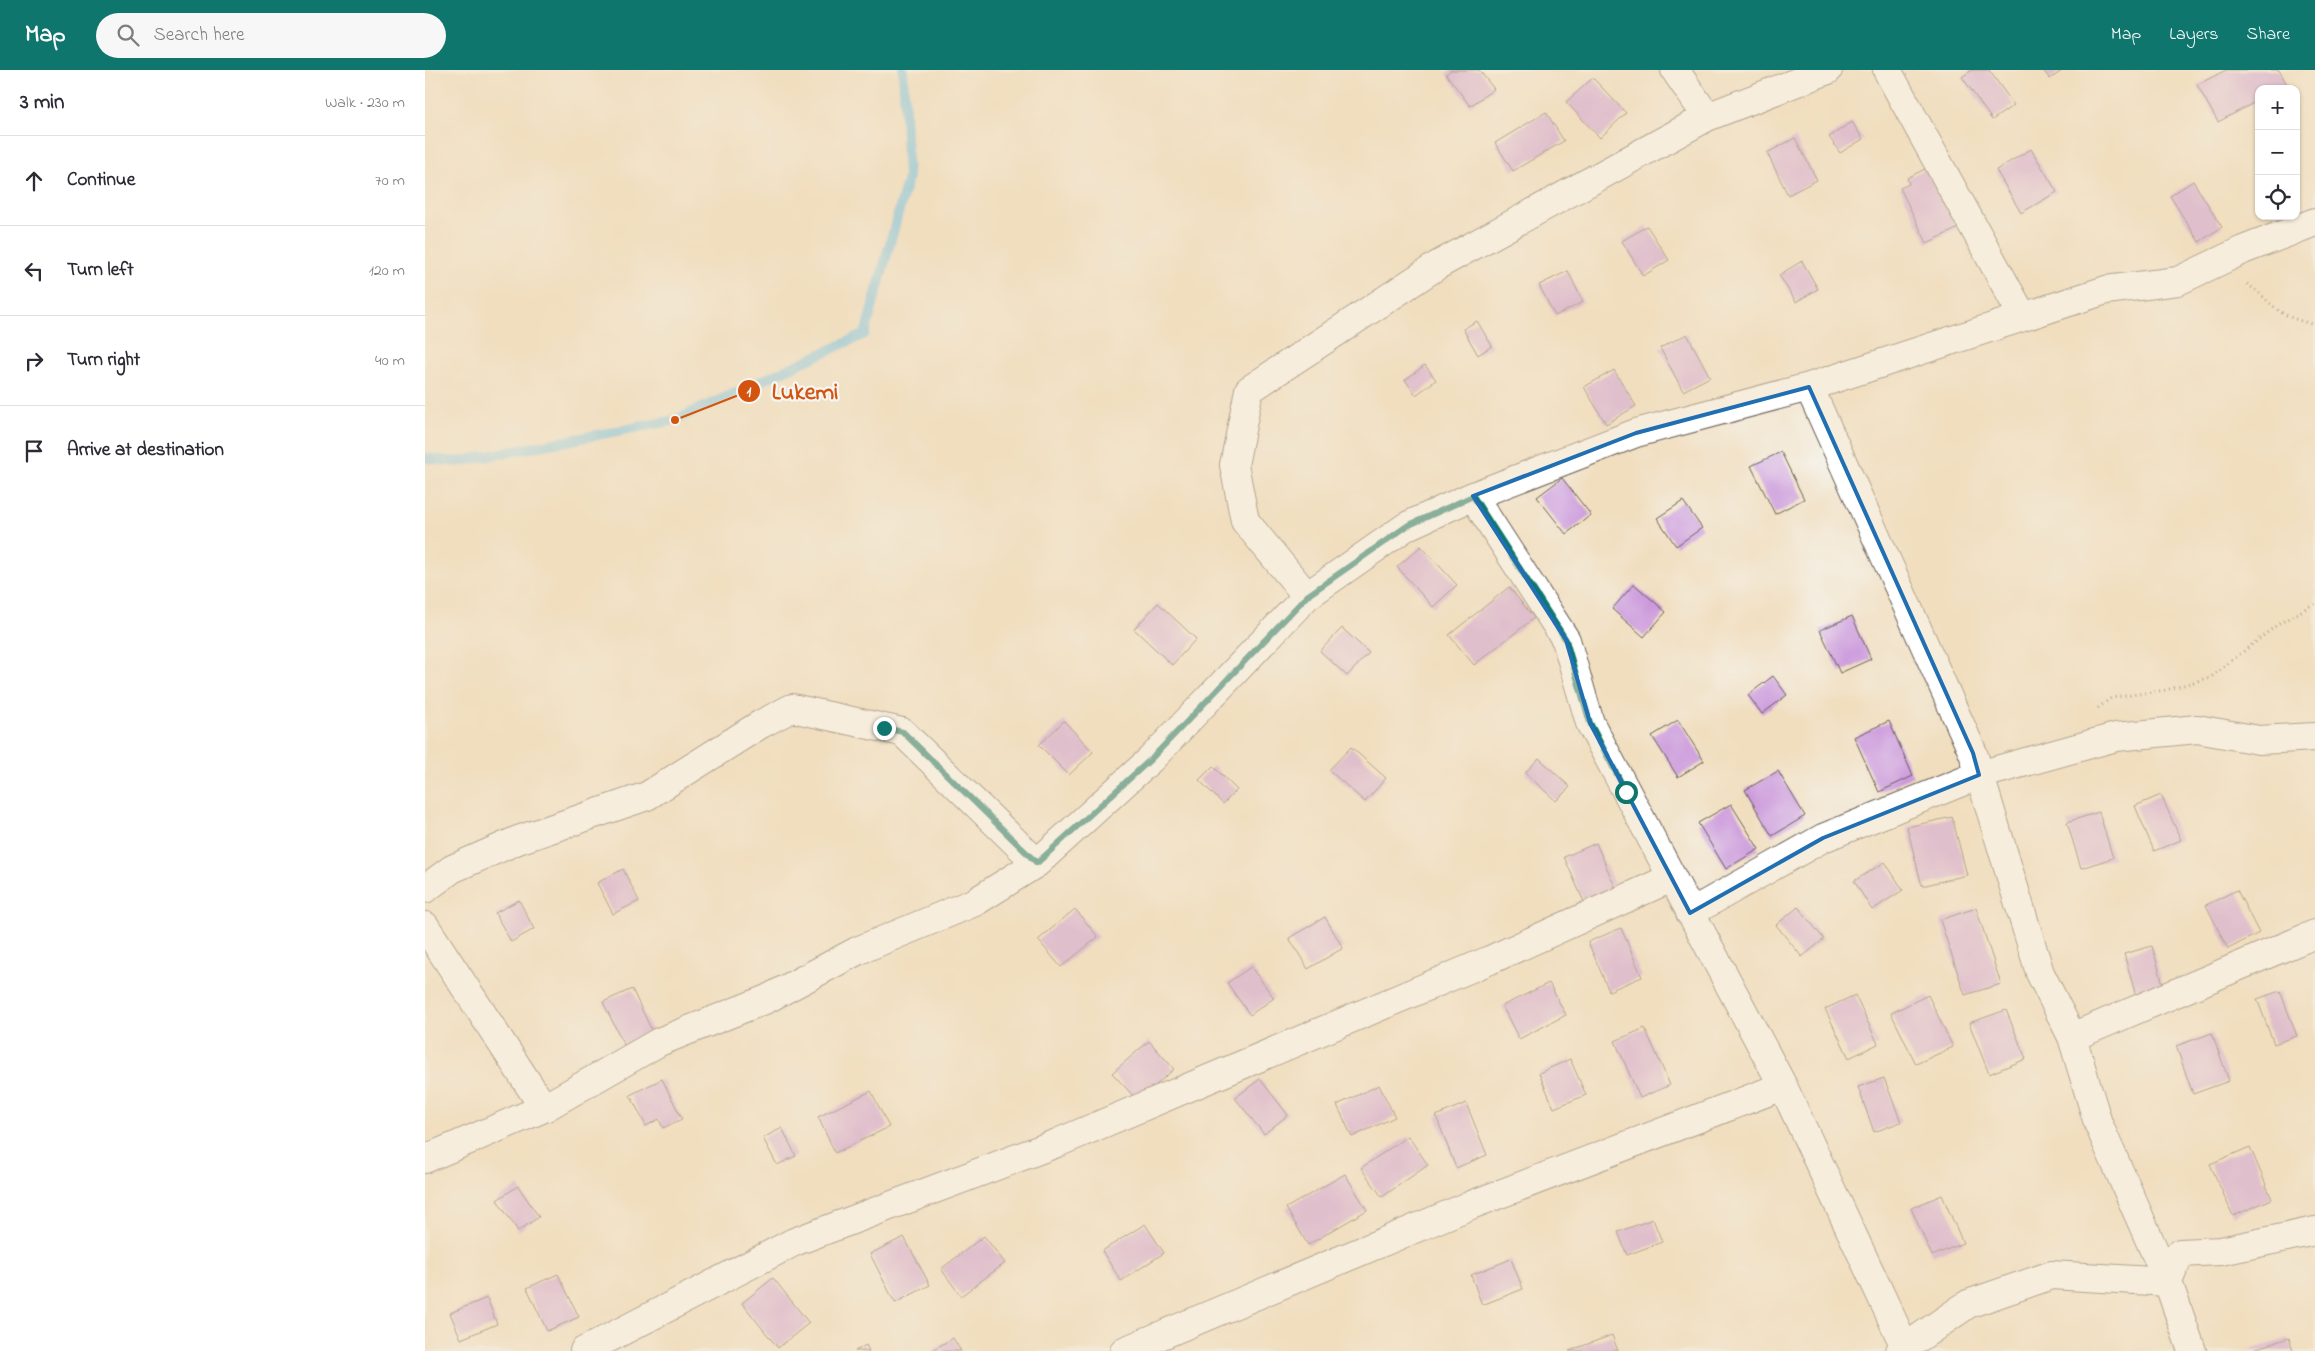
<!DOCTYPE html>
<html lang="en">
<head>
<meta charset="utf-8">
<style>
	:root { --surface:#fff; --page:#f7f7f7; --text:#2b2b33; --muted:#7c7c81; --line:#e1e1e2; --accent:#0f766e }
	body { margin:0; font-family:"Indie Flower",sans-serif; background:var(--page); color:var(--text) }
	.controls { position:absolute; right:15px; top:15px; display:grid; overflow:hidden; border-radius:10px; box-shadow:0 1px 4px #0004 }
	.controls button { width:45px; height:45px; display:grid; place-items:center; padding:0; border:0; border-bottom:1px solid var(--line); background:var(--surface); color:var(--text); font:25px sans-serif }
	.stop { position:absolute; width:15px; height:15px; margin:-11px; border:4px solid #0f766e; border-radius:50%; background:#fff }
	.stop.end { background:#0f766e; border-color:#fff; box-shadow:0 1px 5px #0008 }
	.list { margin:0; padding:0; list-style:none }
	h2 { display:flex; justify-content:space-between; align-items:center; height:65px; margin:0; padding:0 20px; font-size:21px }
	h2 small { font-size:16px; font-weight:400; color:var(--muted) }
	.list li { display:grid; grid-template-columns:32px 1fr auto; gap:15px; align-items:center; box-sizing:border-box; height:90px; padding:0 20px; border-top:1px solid var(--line) }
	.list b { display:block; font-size:19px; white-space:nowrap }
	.list em { font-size:16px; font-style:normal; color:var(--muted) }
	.icon { flex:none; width:28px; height:28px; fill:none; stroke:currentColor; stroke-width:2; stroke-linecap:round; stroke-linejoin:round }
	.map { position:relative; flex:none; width:1890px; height:1281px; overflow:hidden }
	header { display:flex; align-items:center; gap:30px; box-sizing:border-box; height:70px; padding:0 25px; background:var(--accent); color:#fff }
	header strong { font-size:24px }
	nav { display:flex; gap:28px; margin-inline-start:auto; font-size:18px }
	.search { width:350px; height:45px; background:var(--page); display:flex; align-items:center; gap:12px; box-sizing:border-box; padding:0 18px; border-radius:28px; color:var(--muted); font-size:19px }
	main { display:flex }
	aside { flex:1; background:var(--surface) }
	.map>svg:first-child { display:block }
</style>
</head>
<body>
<header>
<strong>Map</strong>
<div class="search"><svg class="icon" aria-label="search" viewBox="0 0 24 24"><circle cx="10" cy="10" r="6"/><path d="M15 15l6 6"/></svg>Search here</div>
<nav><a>Map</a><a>Layers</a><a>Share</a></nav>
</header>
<main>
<aside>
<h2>3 min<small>Walk · 230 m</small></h2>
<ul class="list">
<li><svg class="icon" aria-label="ahead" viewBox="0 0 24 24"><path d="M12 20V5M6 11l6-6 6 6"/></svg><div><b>Continue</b></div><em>70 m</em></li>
<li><svg class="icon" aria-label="left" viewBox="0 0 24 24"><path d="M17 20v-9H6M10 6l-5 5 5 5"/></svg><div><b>Turn left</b></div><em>120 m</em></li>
<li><svg class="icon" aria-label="right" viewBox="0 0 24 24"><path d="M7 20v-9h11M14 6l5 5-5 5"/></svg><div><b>Turn right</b></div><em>40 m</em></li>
<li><svg class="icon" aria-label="arrive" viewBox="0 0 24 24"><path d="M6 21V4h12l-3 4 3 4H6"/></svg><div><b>Arrive at destination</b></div></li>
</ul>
</aside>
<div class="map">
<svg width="1890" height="1281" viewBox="0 0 1890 1281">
	<rect width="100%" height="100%" fill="#f6f6f2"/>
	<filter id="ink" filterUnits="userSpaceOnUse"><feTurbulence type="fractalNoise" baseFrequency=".02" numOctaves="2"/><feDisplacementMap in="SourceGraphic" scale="10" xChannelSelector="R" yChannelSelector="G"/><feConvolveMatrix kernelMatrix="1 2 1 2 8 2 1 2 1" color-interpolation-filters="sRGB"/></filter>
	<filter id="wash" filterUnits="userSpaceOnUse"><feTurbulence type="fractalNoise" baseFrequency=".0096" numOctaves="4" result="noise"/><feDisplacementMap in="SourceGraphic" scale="20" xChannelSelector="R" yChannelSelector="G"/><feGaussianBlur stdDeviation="1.12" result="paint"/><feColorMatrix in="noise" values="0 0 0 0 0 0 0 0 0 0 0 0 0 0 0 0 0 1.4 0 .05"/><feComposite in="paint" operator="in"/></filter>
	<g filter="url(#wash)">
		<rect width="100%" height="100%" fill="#f1debf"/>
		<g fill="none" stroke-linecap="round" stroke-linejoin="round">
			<path stroke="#6bc1e8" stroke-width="10" d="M0,388L32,392L250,350L440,264L483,108L478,0"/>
		</g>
		<g id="blocks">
			<path fill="#cc9adc" d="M1026,0H1054L1069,19L1045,36L1021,4Z
				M1547,0H1564L1589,35L1567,50L1537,7Z
				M1618,0H1638L1625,9Z
				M1801,0H1854L1862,15L1855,19H1834V30L1793,52L1772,15Z
				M1168,8L1201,43L1175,68L1141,32Z
				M1121,42L1139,71L1088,101L1070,73Z
				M1427,52L1438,69L1415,83L1404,67Z
				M1370,68L1392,110L1363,125L1342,83Z
				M1606,79L1632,122L1596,143L1571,100Z
				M1508,95L1538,156L1502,173L1475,118L1484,114L1482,108Z
				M1768,111L1797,157L1774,172L1745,126Z
				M1222,156L1244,190L1218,206L1197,171Z
				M1377,191L1393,219L1371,232L1354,205Z
				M1143,201L1158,232L1130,246L1114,215Z
				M1052,251L1067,276L1053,285L1038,259Z
				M1262,264L1285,307L1258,321L1235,278Z
				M1000,295L1011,310L991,325L980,310Z
				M1189,300L1211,336L1181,354L1159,317Z
				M1356,382L1379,429L1350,444L1326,396Z
				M1137,408L1166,445L1141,464L1112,427Z
				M1258,431L1277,458L1251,476L1232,448Z
				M996,476L1032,515L1008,537L972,497Z
				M1209,514L1241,542L1219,567L1187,539Z
				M1084,517L1109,548L1049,595L1024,565Z
				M733,533L771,569L747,595L709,559Z
				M1427,546L1446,589L1415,603L1395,560Z
				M917,558L944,583L922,606L895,581Z
				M1348,606L1362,625L1337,644L1323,625Z
				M1253,650L1279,691L1253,707L1227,666Z
				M639,651L668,682L644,705L614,675Z
				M1464,651L1488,706L1454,722L1429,667Z
				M926,677L961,708L940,732L904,700Z
				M1114,688L1145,717L1131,731L1100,703Z
				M788,696L812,720L798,734L774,710Z
				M1353,701L1380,746L1347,766L1320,720Z
				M1736,725L1756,770L1729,781L1710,736Z
				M1306,734L1334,779L1301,799L1273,753Z
				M1674,742L1688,788L1656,798L1642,752Z
				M1527,747L1542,805L1497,816L1482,757Z
				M1171,773L1191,819L1159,832L1139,787Z
				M1460,792L1478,820L1447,840L1429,811Z
				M198,799L214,831L188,844L172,813Z
				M1812,820L1834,863L1803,879L1781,835Z
				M94,830L109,859L86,872L70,843Z
				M1373,837L1399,869L1377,887L1351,855Z
				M1551,838L1576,914L1540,925L1515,850Z
				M650,839L673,867L636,897L613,870Z
				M900,847L918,878L883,899L864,868Z
				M1196,858L1217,907L1184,921L1163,872Z
				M1727,876L1739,918L1711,926L1699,884Z
				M826,897L849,928L825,945L802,913Z
				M1124,913L1141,945L1094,969L1077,936Z
				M207,919L228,963L200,977L178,932Z
				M1855,921L1872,966L1849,974L1832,929Z
				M1430,925L1453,974L1424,988L1400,939Z
				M1503,925L1528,977L1491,994L1466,943Z
				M1581,940L1601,989L1564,1004L1544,953Z
				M1220,958L1245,1015L1215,1028L1190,971Z
				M1787,963L1804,1011L1768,1024L1751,976Z
				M724,971L749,999L713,1031L687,1003Z
				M1145,989L1161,1025L1129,1038L1114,1003Z
				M1459,1008L1476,1052L1449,1062L1433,1017Z
				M237,1009L257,1049L238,1058L234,1049L221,1056L205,1025Z
				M835,1009L863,1045L839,1064L810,1028Z
				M954,1015L970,1047L927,1067L912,1035Z
				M446,1021L464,1057L410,1083L393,1047Z
				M1041,1033L1062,1085L1031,1098L1011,1046Z
				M357,1058L371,1086L352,1095L338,1068Z
				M983,1066L1003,1095L957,1127L936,1098Z
				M1825,1077L1847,1129L1808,1146L1785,1094Z
				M920,1104L942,1140L883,1175L861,1138Z
				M93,1116L114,1147L93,1161L72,1130Z
				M1517,1125L1538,1173L1507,1186L1486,1138Z
				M1228,1149L1237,1172L1202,1185L1193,1162Z
				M720,1154L739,1183L696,1211L677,1181Z
				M559,1166L580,1193L536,1226L516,1199Z
				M479,1167L505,1215L470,1233L445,1184Z
				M1086,1189L1098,1219L1057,1235L1046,1205Z
				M133,1204L154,1247L122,1261L102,1218Z
				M348,1208L384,1253L353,1278L317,1233Z
				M62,1228L72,1254L36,1269L25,1243Z
				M1187,1265L1193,1281H1144Z
				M528,1268L536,1281H506Z
				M1864,1268L1868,1281H1822Z
				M441,1275L444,1281H430Z"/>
		</g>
	</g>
	<g filter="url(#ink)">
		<use href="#blocks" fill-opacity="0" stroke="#676055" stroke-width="1"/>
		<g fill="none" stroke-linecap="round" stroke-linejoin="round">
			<defs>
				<path id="street" d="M1250,0L1282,47
					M1462,0L1598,247
					M1384,317L1548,683L1615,903L1647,967L1673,1053L1743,1212L1767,1281
					M1048,426L1141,570L1165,653L1358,1016L1480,1277
					M882,526L820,451L809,395L824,320L1013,195L1282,47L1403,0
					M0,819L27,799L93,770L222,726L336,654L367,638L477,662L612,793
					M1265,843L1398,768L1554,705L1691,667L1772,659L1834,670L1890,667
					M0,856L119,1038
					M1647,967L1890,864
					M0,1089L119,1038L234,972L342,929L432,881L550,832L612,793L726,689L882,526L982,456L1048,426L1211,363L1384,317L1681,220L1753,211L1818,180L1890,152
					M159,1281L369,1172L632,1073L1065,890L1246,808
					M699,1281L1046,1135L1358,1016
					M1475,1281L1543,1234L1627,1205L1743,1212L1755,1183L1796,1181L1890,1161"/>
			</defs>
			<use href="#street" stroke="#676055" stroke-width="30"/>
			<path stroke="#676055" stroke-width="3" stroke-dasharray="1 4" stroke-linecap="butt" d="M1822,214C1835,222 1841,231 1853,240C1863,248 1877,251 1890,255
				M1673,638L1686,628L1741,620L1786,607L1852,555L1890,533"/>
			<use href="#street" stroke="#fff" stroke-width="28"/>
		</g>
	</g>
	<g fill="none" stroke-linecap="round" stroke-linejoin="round" filter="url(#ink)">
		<path stroke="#0f766e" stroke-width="6" d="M459,658L478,662L612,793L726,689L882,526L982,456L1048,426L1141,570L1165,653L1201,722"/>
	</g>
	<path d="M0 0H1890V1281H0ZM1384,317L1548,683L1554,705L1398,768L1265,843L1165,653L1141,570L1048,426L1211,363Z" fill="#f1debf" fill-opacity=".55" fill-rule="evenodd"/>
	<path fill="none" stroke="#1f6fb2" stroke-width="4" stroke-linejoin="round" d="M1384,317L1548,683L1554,705L1398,768L1265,843L1165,653L1141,570L1048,426L1211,363Z"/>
	<path fill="none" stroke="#d4530e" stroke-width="2" d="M250 350L324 321"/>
	<g fill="#d4530e" stroke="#f6f6f2" stroke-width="2">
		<circle cx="250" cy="350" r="5"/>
		<circle cx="324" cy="321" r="12"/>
	</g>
	<g font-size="15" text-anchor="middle" font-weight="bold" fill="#fff">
		<text x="324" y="326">1</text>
	</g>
	<g font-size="24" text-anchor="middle" font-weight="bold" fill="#d4530e" stroke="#f6f6f2" stroke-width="4.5" stroke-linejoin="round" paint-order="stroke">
		<text x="380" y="329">Lukemi</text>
	</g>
</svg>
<div class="controls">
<button>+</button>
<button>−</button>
<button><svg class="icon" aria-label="locate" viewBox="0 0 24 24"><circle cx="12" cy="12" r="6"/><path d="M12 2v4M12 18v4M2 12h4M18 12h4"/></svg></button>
</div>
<div class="stop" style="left:1201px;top:722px"></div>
<div class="stop end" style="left:459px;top:658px"></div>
</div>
</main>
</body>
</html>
